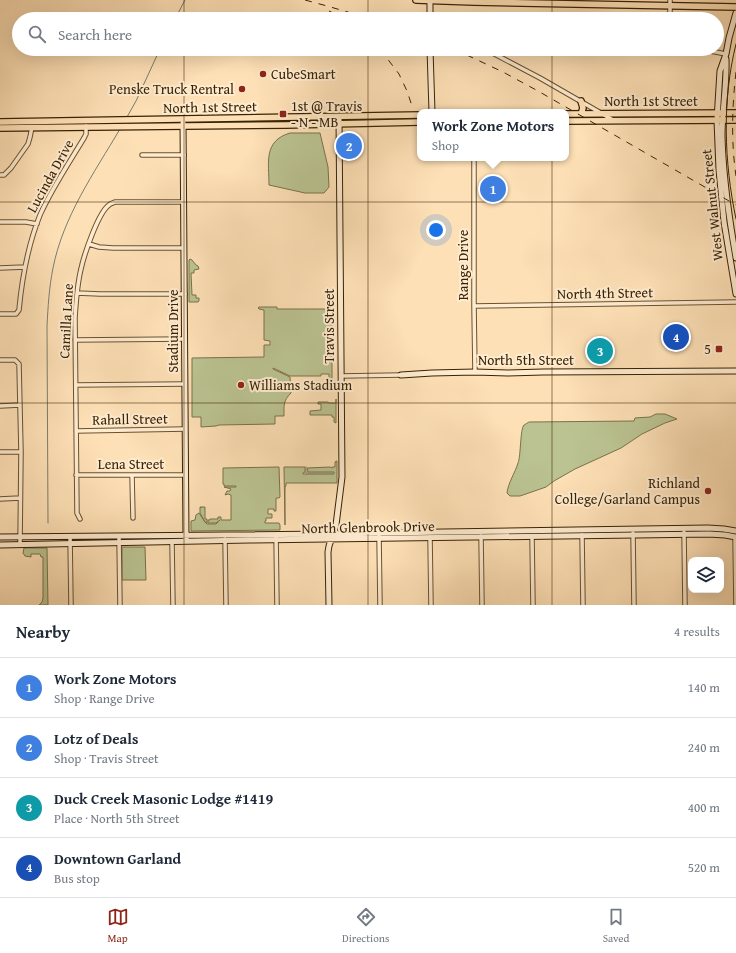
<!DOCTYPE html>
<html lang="en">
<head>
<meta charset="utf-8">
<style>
	:root { --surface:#fff; --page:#f2f2f3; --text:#1f2937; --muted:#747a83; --line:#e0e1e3; --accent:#8f2418 }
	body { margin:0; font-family:"Gentium Book Plus",serif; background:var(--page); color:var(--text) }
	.controls { position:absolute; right:12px; bottom:12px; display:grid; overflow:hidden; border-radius:8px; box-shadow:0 4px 16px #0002 }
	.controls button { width:36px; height:36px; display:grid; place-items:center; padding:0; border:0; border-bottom:1px solid var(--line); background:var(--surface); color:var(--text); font:20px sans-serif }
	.you { position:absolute; left:436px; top:230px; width:14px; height:14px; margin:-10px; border:3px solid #fff; border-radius:50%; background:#1a73e8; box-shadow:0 0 0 6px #1a73e833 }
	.badge { display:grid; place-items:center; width:26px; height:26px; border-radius:50%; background:var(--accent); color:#fff; font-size:13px; font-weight:700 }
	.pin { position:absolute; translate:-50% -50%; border:2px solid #fff; box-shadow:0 1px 4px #0006 }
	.popup { position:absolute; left:417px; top:109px; width:152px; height:52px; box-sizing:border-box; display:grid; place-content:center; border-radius:8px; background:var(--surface); filter:drop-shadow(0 1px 3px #0005); font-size:13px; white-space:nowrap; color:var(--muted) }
	.popup b { font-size:15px; color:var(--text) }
	.popup::after { content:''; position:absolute; left:50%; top:100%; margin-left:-8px; border:8px solid transparent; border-top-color:var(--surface) }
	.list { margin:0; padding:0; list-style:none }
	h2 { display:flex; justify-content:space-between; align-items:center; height:52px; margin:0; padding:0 16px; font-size:17px }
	h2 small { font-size:13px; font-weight:400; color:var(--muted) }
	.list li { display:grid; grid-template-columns:26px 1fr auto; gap:12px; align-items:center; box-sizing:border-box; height:60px; padding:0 16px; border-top:1px solid var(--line) }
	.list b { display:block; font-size:15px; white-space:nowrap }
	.list p { margin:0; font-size:13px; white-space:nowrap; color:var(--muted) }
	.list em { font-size:13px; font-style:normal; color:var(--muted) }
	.icon { flex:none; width:22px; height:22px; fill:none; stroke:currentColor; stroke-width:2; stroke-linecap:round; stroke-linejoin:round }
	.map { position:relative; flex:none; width:736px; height:605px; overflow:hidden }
	.search { position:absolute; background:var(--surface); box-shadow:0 4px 16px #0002; left:12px; right:12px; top:12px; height:44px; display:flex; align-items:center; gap:10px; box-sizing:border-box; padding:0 14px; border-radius:22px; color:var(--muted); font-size:15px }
	.sheet { height:292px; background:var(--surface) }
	nav { display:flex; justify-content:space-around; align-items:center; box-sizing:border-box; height:56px; border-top:1px solid var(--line); background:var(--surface); font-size:11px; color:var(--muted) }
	nav a { display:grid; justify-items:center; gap:2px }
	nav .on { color:var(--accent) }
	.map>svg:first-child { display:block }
</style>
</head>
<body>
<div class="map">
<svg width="736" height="605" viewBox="0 0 736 605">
	<rect width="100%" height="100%" fill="#fee0b6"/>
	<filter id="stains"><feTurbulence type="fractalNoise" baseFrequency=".005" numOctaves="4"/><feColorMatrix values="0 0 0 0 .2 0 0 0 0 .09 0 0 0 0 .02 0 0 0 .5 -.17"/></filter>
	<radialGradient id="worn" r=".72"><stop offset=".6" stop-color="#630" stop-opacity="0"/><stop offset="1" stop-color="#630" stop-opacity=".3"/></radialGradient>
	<path fill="#bbc392" stroke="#7a724a" d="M290,133H320L328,167L329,187L324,193H305L269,185C269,163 263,141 290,133Z
		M190,259L192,260L196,265L198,266L199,269L194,270V273H191L192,295H196V298H199V301L198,302H189V260Z
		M259,307H277V309H324C328,310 331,313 332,318V387H331L330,380H329V374H321V376H290L273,368V369L290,377L291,393C283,401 284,405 284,416H275V424L219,425L216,426L201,427V417H192V358L264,357V345H270V341L264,340V310L259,309L258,308Z
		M336,399V423L334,422V417H332V415H310V411L321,410V404H318V402H328L329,403H336Z
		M656,414H665L677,419L665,423L642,434L621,448L575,469L554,481L546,487L520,496H510L507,493C508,483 515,473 518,463C521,456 520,429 524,425C524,425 529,422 529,422L634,421L635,418L650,417Z
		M336,461H337V483H286V486L285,487V525L284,467H305V472L303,473V474H334V472H308L307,468L330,467L332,468V467H335V462Z
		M279,467L280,497L279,498H276V511H274V509H268V514H272V518H266V521H265V523H279L280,525V530L191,531V521L195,520L196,515L199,513L205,522L200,513V507H201V508V507H205V519H207V523L205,522L207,524H216L220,520L216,523H208V520H210V519H218V517H221V520H231V495L228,494L225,495L227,491H230L231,489L224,487H236V486H224V484H223V468Z
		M122,547H145L146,580H122Z
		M24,548H47L48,605H39L42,602L43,598V557H41L40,554H31V557L25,556L23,553Z"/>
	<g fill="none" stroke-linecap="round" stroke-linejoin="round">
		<path stroke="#797d70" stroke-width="1" d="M175,19L185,0
			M127,117L136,101L160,49
			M306,467V473H333
			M48,523L47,326C48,307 49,288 53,268C63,217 94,173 120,129"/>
		<defs>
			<path id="street" d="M670,0V19
				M430,13L436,19
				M485,49L540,78L613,120
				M700,49L726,54
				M142,155H184
				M474,158V306L475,372
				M0,175H4L11,168L28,144L30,137L32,127
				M0,222H26L37,224
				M89,244L99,247L113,248H184
				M0,268L25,267
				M77,293L100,294H185
				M474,306L736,302
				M0,314H16L19,310C22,278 28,245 40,215C52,188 69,163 84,138L86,134V126
				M75,340L185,339
				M0,360H15L19,364L21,452L20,545
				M341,376L401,375
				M76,385L185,384
				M0,406L20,405
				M76,431L185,429
				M0,452H21
				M76,475H186
				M132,475L133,518
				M0,499L20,498
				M80,519L77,513L75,318C76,302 77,285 81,269C84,255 98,213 109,205C111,203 113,203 115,202H184
				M684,532L685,605
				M633,533L634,605
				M276,535L277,605
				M582,535L583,605
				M70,536L71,605
				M379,536L380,605
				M481,536L482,605
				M532,536L533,605
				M119,537L120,605
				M430,537L431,605
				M735,537L736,605
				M225,539L226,605
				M172,542L173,605"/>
			<path id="secondary" d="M430,0V19
				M736,13L729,38L726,54L720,71L717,120L719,170L724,222L736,294
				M430,49L432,112
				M726,59C727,85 722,110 722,136C723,177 729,218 736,258
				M183,123L186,539
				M401,375L432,373L475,372L508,373L543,372L736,371
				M0,537L334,534L444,532L708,528L724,529L736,531
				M0,545L250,540L709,534L725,535L736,537
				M329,605L328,552L329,546L336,525L342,477L339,117"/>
			<path id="primary" d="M416,0L474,2L736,7
				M566,114L736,113
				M581,114L583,108L581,101
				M566,121L736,120
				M0,122L420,115
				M0,128L286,125L420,122"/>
		</defs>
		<use href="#street" stroke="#6a522f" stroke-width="5.5"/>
		<use href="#secondary" stroke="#382202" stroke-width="7"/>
		<use href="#primary" stroke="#382202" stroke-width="8"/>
		<use href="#street" stroke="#feebd0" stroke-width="3.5"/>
		<use href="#secondary" stroke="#feebd0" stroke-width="5"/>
		<use href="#primary" stroke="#fee0b6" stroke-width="5.5"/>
		<path stroke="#382202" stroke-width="1" d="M736,44C722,100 724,162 736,219"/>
		<path stroke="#382202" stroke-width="1" stroke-dasharray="7 7" stroke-linecap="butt" d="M305,0L327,6L372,19
			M329,11L345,19
			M380,49L399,74L407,91L412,106
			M454,49L503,72L538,91L736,205
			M736,72C732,107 731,142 736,176"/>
	</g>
	<path fill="none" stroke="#382202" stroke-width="1" stroke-opacity="0.55" d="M184,0V19M368,0V19M552,0V19M184,49V605M368,49V605M552,49V605M0,202H736M0,403H736"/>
	<g fill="#8f2418" stroke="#feebd0" stroke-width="1.5">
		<circle cx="263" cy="74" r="4"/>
		<circle cx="242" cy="89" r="4"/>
		<rect x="279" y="110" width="8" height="8" rx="2"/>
		<rect x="715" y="345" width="8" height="8" rx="2"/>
		<circle cx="241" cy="385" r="4"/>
		<circle cx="708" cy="491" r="4"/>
	</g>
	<g text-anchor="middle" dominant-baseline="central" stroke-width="4" stroke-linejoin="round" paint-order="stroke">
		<g font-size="14" fill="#382202" stroke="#feebd0" text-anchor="start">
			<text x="271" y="74">CubeSmart</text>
			<text x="234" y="89" text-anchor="end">Penske Truck Rentral</text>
			<text x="291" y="106">1st @ Travis<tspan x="291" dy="16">- N - MB</tspan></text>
			<text x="711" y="349" text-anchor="end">5</text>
			<text x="249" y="385">Williams Stadium</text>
			<text x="700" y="483" text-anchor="end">Richland<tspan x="700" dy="16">College/Garland Campus</tspan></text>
		</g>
		<g font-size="14" fill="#382202" stroke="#feebd0">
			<text x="651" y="101">North 1st Street</text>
			<text transform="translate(210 107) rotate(-1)">North 1st Street</text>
			<text transform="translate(50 176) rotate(-61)">Lucinda Drive</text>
			<text transform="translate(712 205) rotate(-96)">West Walnut Street</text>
			<text transform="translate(463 265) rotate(-90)">Range Drive</text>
			<text transform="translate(605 293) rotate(-1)">North 4th Street</text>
			<text transform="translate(66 321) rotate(-87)">Camilla Lane</text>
			<text transform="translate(329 326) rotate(-90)">Travis Street</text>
			<text transform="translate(173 331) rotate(-90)">Stadium Drive</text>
			<text x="526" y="360">North 5th Street</text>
			<text transform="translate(130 419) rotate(-1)">Rahall Street</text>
			<text x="131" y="464">Lena Street</text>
			<text transform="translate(368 527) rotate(-1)">North Glenbrook Drive</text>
		</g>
	</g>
	<rect width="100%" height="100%" filter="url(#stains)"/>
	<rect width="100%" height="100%" fill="url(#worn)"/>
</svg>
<div class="controls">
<button><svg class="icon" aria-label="layers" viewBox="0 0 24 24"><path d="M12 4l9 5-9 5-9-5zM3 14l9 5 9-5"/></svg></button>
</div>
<div class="you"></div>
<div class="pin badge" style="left:493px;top:189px;background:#3f7fe0">1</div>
<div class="popup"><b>Work Zone Motors</b>Shop</div>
<div class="pin badge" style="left:349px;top:146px;background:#3f7fe0">2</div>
<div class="pin badge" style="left:600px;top:351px;background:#0f9aa8">3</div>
<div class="pin badge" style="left:676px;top:337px;background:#1a4fb4">4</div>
<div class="search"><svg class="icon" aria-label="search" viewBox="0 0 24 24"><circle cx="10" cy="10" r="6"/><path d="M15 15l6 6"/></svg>Search here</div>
</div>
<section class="sheet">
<h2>Nearby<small>4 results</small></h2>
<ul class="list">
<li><span class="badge" style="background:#3f7fe0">1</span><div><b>Work Zone Motors</b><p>Shop · Range Drive</p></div><em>140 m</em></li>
<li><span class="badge" style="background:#3f7fe0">2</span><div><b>Lotz of Deals</b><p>Shop · Travis Street</p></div><em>240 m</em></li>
<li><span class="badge" style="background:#0f9aa8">3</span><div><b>Duck Creek Masonic Lodge #1419</b><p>Place · North 5th Street</p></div><em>400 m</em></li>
<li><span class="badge" style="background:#1a4fb4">4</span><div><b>Downtown Garland</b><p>Bus stop</p></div><em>520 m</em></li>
</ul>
</section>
<nav>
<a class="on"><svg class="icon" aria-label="map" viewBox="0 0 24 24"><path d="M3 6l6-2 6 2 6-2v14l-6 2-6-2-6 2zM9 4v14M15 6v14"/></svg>Map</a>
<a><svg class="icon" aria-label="directions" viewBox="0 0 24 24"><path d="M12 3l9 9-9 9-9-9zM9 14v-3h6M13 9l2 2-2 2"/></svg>Directions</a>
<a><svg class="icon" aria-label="saved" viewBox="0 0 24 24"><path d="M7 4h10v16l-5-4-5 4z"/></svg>Saved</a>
</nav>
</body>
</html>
